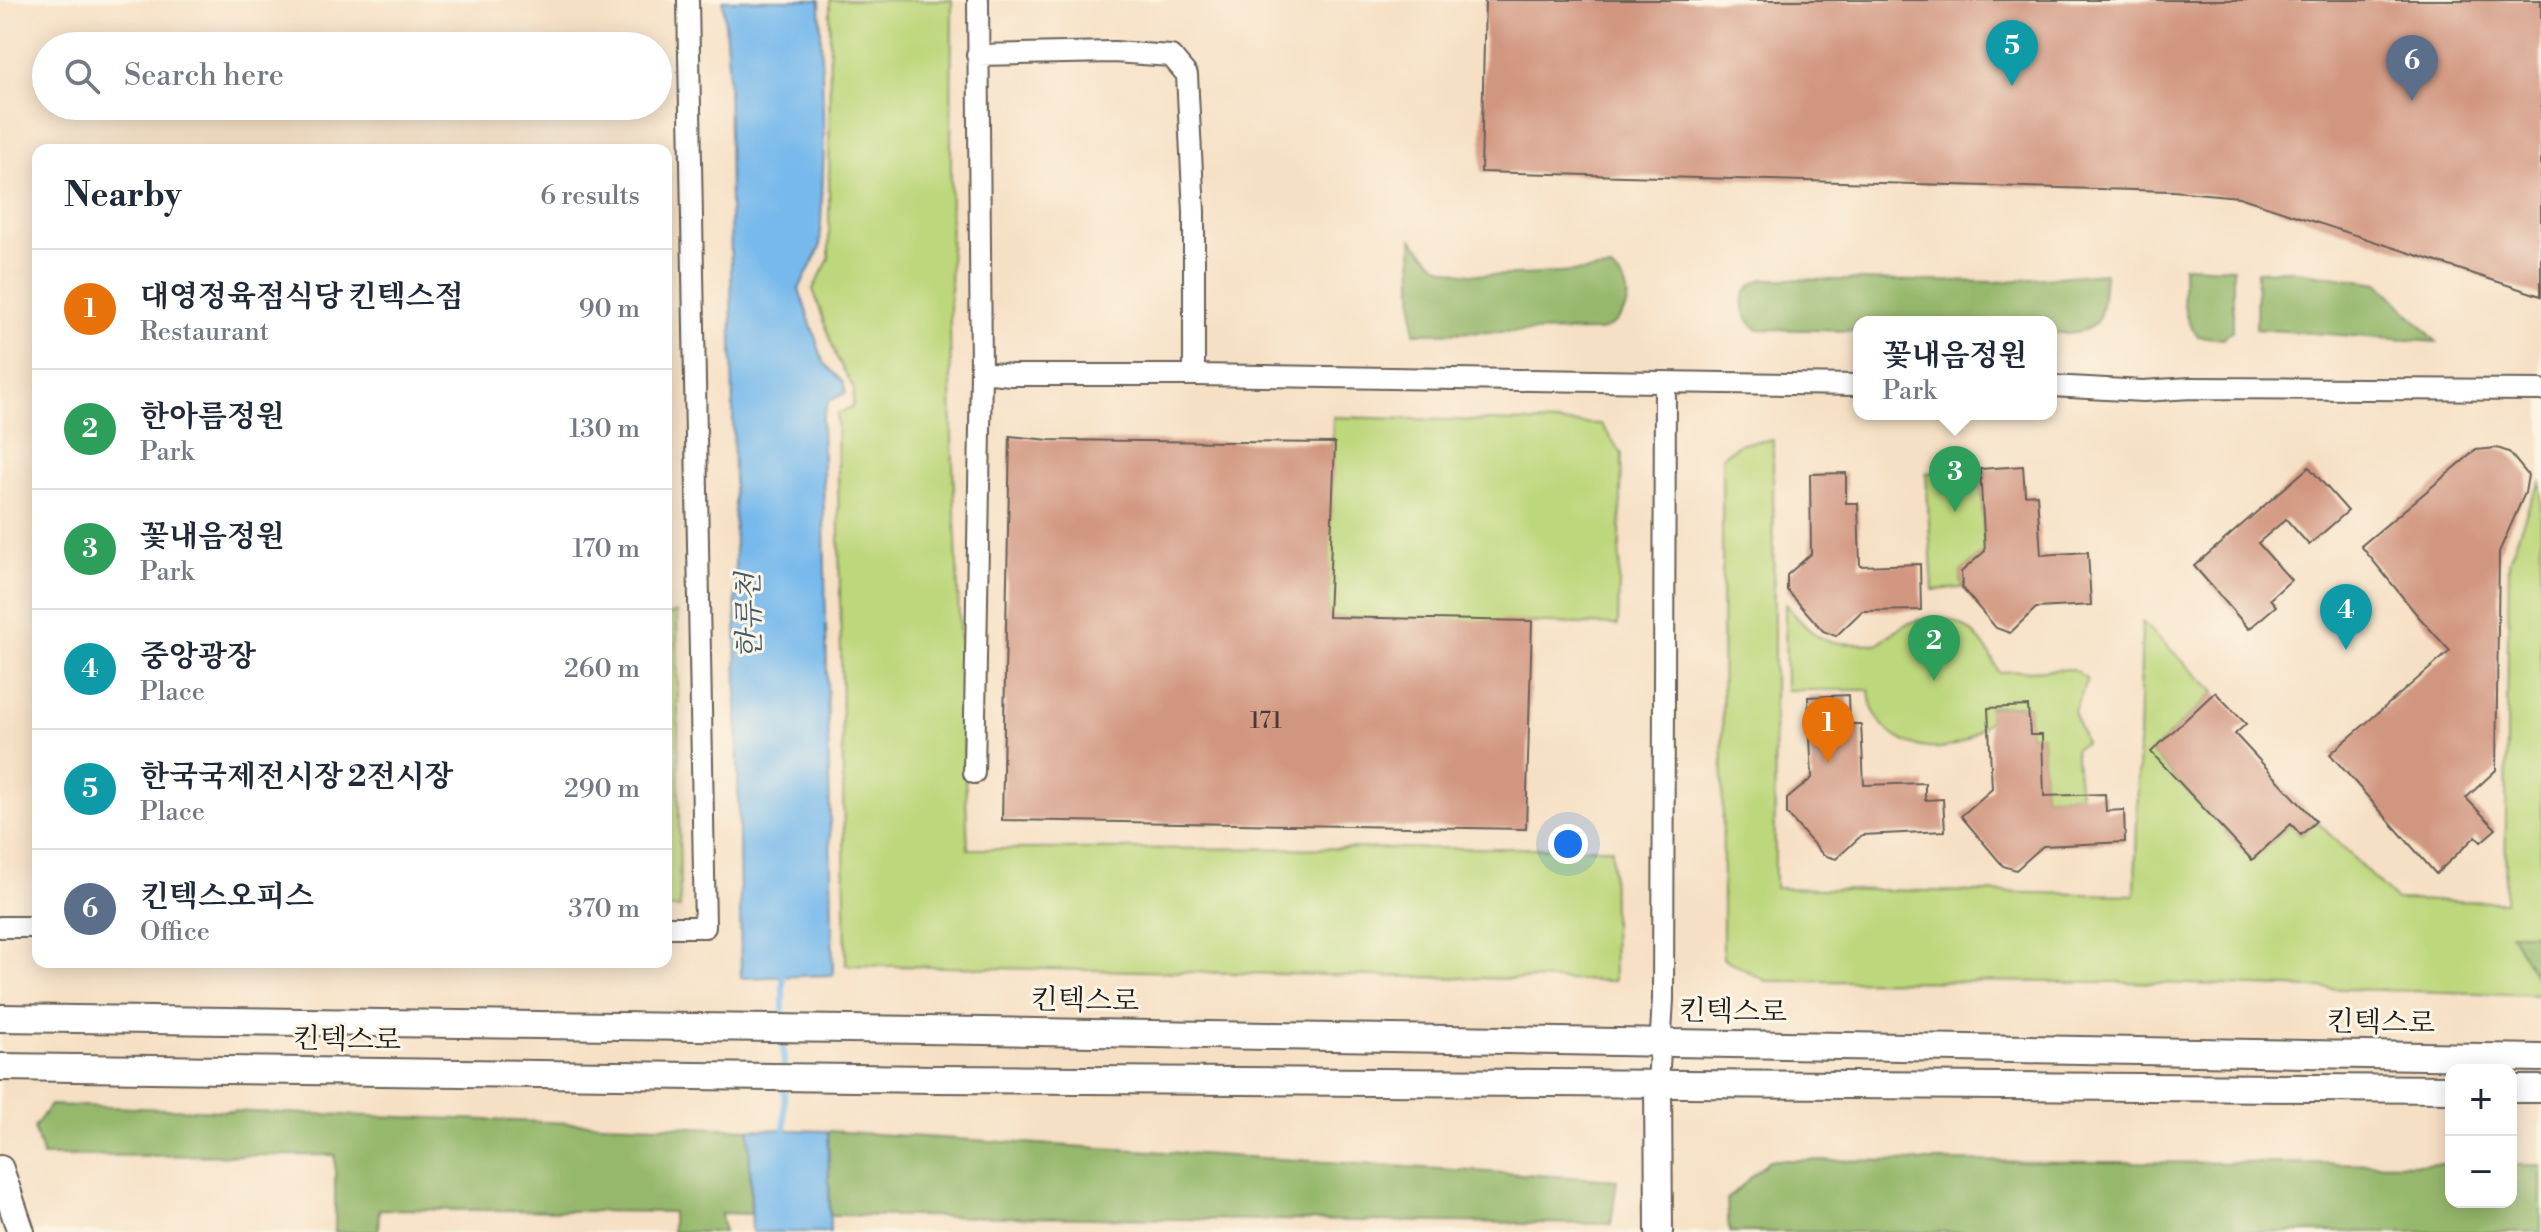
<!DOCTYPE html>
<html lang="en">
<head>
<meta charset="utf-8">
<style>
	:root { --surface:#fff; --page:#f2f2f3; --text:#1f2937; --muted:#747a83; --line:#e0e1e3; --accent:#2563eb }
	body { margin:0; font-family:"Libre Bodoni","Noto Serif KR",serif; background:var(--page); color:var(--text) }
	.controls { position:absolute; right:24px; bottom:24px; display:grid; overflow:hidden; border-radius:16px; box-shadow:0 4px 20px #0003 }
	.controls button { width:72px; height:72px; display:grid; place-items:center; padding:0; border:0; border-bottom:2px solid var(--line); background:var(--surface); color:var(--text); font:40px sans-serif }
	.you { position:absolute; left:1568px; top:844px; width:28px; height:28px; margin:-20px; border:6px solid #fff; border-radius:50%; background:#1a73e8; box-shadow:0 0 0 12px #1a73e833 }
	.badge { display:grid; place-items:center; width:52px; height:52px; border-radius:50%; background:var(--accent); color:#fff; font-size:26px; font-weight:700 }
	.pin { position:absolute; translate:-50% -66px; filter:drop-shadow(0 2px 4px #0008) }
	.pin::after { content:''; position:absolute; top:42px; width:28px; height:24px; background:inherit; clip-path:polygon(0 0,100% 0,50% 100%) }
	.popup { position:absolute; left:1853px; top:316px; width:204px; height:104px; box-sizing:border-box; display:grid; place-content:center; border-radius:16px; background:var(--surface); filter:drop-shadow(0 2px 6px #0005); font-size:26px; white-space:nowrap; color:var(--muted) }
	.popup b { font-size:30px; color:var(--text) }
	.popup::after { content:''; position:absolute; left:50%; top:100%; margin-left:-16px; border:16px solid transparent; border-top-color:var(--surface) }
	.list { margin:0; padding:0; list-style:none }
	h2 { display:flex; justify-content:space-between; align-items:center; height:104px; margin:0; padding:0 32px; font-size:34px }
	h2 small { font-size:26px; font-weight:400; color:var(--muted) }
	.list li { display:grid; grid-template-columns:52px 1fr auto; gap:24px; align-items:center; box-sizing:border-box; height:120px; padding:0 32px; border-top:2px solid var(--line) }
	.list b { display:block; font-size:30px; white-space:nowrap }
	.list p { margin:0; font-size:26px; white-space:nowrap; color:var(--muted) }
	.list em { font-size:26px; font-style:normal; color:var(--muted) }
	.icon { flex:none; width:44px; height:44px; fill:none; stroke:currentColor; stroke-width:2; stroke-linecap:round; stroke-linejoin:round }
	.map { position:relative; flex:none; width:2541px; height:1232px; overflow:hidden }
	.search { position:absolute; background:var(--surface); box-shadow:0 4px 20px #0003; left:32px; top:32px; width:640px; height:88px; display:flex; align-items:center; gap:20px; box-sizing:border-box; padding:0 28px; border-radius:44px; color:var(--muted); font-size:30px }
	.panel { position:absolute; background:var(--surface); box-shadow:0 4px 20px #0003; left:32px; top:144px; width:640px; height:824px; border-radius:16px }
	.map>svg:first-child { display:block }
</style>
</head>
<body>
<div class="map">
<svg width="2541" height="1232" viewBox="0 0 2541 1232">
	<rect width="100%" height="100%" fill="#fcf5e5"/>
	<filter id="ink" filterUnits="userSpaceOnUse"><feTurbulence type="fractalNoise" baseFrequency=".0125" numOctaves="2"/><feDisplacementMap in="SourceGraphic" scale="16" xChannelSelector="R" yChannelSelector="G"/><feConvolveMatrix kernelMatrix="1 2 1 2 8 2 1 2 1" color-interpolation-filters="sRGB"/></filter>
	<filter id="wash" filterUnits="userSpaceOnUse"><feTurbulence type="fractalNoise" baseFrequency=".006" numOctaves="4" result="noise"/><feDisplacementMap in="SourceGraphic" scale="32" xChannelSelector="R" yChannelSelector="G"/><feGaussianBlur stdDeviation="1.8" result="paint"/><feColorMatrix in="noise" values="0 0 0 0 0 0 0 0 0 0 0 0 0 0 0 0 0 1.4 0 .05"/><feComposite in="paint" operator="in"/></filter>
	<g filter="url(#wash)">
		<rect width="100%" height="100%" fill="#f6e0c5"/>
		<path fill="#bdd77c" stroke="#6c7a4c" stroke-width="2" d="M830,0H952L950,327L952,437L968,849L1612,848L1614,981L846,965L837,414L853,406L854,389L836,356L813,289L829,259Z
			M1333,417L1601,424L1622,454L1618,625L1328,617Z
			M1773,440L1775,888L2135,895L2142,622L2215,692L2151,752L2252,860L2291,824L2301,835L2316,821L2396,900L2505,902L2509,561L2531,500L2541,483V995L2122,982L1766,981L1723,958L1722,456L1741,443Z
			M1980,469L1985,551L1961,572L1962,588L1933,590L1926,473Z
			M1785,604C1823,647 1823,643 1879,644C1924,600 1976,613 1998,672L2073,669L2087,679L2074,711L2085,743L2075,748L2080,795L2044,796L2042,735H2030L2028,706L1989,707V721C1981,728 1973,735 1964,741C1933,759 1886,743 1873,709C1870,703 1870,695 1869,690H1786Z
			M677,612L680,908H666V616Z"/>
		<path fill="#96b86c" stroke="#596a44" stroke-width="2" d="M1412,239C1420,247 1429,259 1438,265C1468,284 1573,271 1611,269C1638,288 1630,320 1600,331L1414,333Z
			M2183,266L2233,268V330L2223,339L2198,336C2179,313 2184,294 2183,266Z
			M2290,270L2379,283L2437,342L2256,329L2257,271Z
			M2105,273C2101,321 2104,334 2051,333V322H1859V331L1757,329C1738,313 1738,287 1764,279L1996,282Z
			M2510,933H2541V979H2537Z
			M50,1105L749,1129L751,1214L721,1213L724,1232H672V1212L379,1209L378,1232H335V1155L43,1156L34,1128Z
			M828,1131L1617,1180L1611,1224L830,1215Z
			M1769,1160L2451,1164V1202H2511V1165H2541V1232H1729L1727,1200Z"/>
		<path fill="#77b9ec" stroke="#4a6a84" stroke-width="2" d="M723,0H820L824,147L820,248L799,289L824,363L843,382L846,393L829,401L822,419L833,975L741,978L728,64Z
			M749,1129L828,1131L830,1232H752Z"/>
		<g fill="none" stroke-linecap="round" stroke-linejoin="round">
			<path stroke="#77b9ec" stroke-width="6" d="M783,972V1020
				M783,1036L784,1072
				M784,1084L785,1136"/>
		</g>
		<g id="blocks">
			<path fill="#d19680" d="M1485,0H2541V296L2239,197L2173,191L1481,172Z
				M1010,436L1049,440L1335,443L1328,617L1532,621L1526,829L1002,820Z
				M2497,448L2509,452L2528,475L2525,493L2499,552L2496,770L2466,798L2496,829L2481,842L2476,836L2436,874L2330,754L2450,651L2418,616L2361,546L2476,450Z
				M2023,466L2025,495L2037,494L2041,555L2088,552L2091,605L2036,608L2010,633L1996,628L1962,588L1961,572L1985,551L1980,469Z
				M2309,467L2348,511L2309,545L2286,519L2258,543L2291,580L2270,599L2276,606L2249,629L2194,566Z
				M1846,473V503H1858L1860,566L1920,564L1921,610L1862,611L1836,636L1823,631L1787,590V575L1811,554L1810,474Z
				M2215,692L2246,724L2235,734L2316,821L2301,835L2291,824L2252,860L2151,752Z
				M1848,695L1849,724H1861L1864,785L1925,783V800L1943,799L1945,831L1862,835L1836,859L1823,855L1787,814V799L1812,778L1808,697Z
				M2028,706L2030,735H2042L2044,796L2105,794L2106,811L2124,810L2125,842L2043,846L2016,870L2003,866L1961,816L1992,789L1988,708Z"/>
		</g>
	</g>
	<g filter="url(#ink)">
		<use href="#blocks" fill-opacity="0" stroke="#686157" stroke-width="2"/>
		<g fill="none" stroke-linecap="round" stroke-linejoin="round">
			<defs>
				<path id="street" d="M977,55L1114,52L1171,56L1187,75L1194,212V375
					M981,372L1011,375H1194L1859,385
					M2051,386L2143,391L2191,388L2541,390
					M974,773L981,372L978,0
					M0,927H38
					M666,927H705L688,0
					M1658,1084L1663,999L1665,383"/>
				<path id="secondary" d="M0,1018L924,1030L2541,1058
					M0,1067L935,1079L2451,1089
					M1658,1084L1659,1232
					M2511,1089H2541
					M0,1169L21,1232"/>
			</defs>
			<use href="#street" stroke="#686157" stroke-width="24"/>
			<use href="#secondary" stroke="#686157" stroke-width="30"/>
			<use href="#street" stroke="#fff" stroke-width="20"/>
			<use href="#secondary" stroke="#fff" stroke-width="26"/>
		</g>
	</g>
	<g text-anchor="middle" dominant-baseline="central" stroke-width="6" stroke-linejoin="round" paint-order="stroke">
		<g font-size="24" fill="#493a35">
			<text x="1266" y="721">171</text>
		</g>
		<g font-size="28" fill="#1c1c1c" stroke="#fcf5e5">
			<text transform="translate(1085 1001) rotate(1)">킨텍스로</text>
			<text transform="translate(1733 1012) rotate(1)">킨텍스로</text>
			<text transform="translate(2381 1023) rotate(1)">킨텍스로</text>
			<text transform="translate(347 1040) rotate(1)">킨텍스로</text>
		</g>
		<g font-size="30" font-style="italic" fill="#405b6f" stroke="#fcf5e5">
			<text transform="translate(750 616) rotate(-91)">한류천</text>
		</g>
	</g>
</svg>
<div class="controls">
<button>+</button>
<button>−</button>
</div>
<div class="you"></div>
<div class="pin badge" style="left:1828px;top:763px;background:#e8710a">1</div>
<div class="pin badge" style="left:1934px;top:681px;background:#2e9e5b">2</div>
<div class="pin badge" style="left:1955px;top:512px;background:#2e9e5b">3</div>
<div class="popup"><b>꽃내음정원</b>Park</div>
<div class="pin badge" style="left:2346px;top:650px;background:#0f9aa8">4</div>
<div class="pin badge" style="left:2012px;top:86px;background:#0f9aa8">5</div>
<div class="pin badge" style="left:2412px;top:101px;background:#5c6f8a">6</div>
<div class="search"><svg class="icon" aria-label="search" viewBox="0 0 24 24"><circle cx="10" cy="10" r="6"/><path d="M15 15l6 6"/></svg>Search here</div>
<section class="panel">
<h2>Nearby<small>6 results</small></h2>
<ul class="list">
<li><span class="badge" style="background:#e8710a">1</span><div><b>대영정육점식당 킨텍스점</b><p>Restaurant</p></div><em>90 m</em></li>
<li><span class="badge" style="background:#2e9e5b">2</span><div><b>한아름정원</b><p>Park</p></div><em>130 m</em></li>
<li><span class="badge" style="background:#2e9e5b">3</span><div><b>꽃내음정원</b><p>Park</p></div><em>170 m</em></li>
<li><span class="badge" style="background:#0f9aa8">4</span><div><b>중앙광장</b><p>Place</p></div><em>260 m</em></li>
<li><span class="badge" style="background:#0f9aa8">5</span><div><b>한국국제전시장 2전시장</b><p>Place</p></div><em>290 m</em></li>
<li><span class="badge" style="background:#5c6f8a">6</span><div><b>킨텍스오피스</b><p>Office</p></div><em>370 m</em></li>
</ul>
</section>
</div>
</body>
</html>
